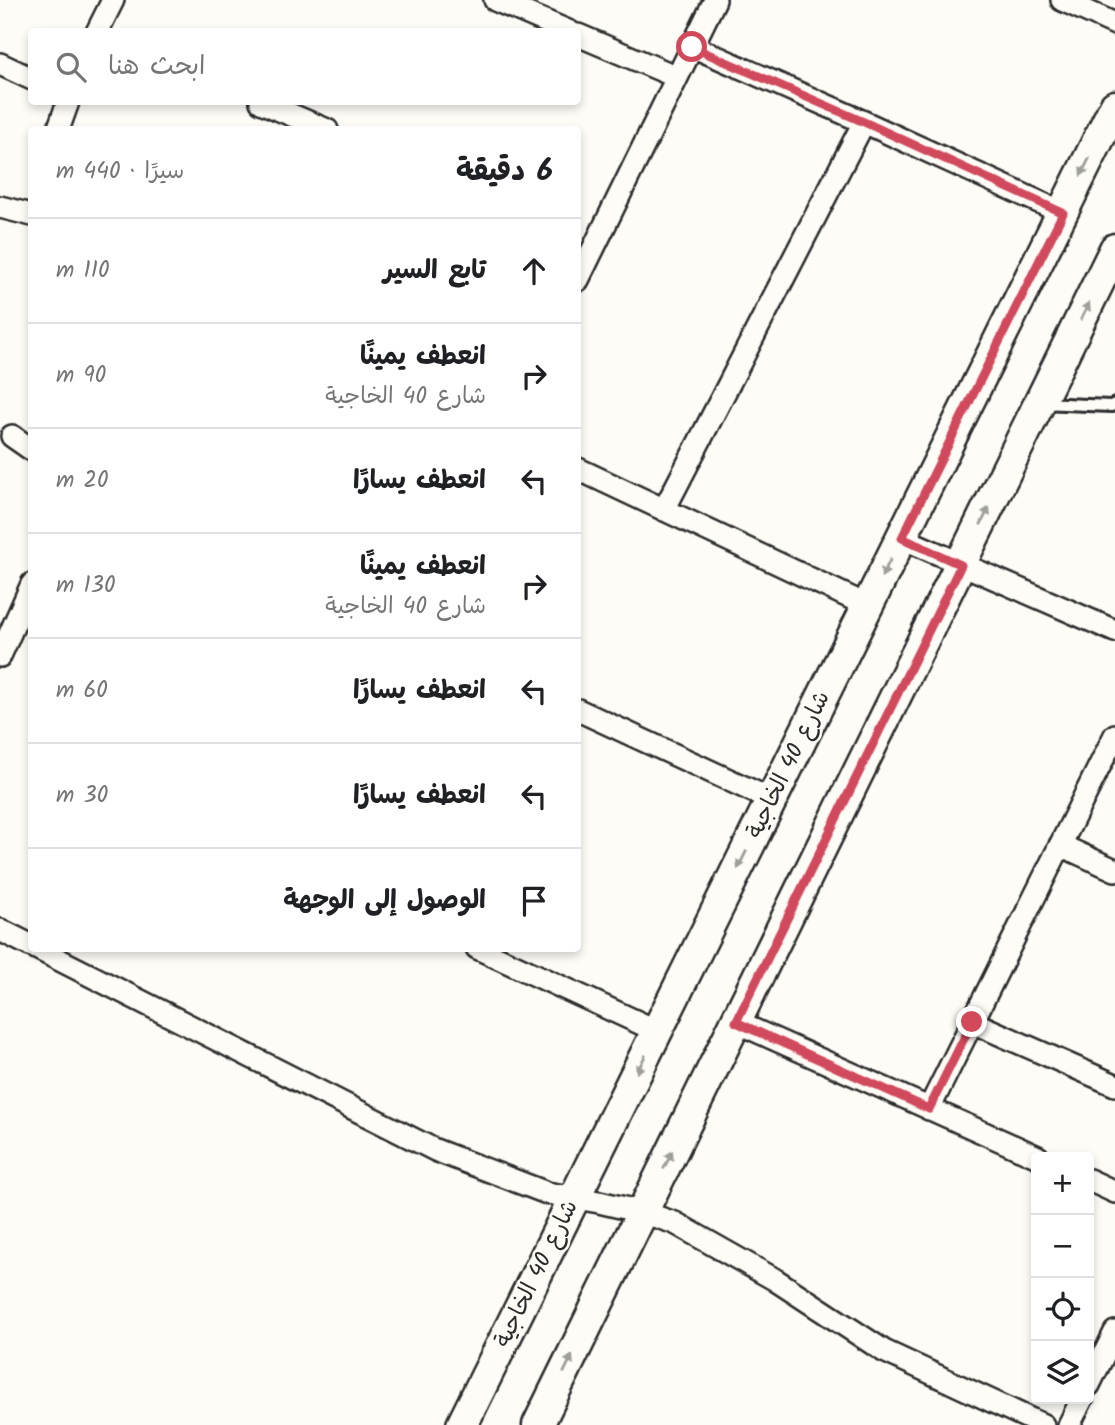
<!DOCTYPE html>
<html lang="ar">
<head>
<meta charset="utf-8">
<style>
	:root { --surface:#fff; --page:#f6f6f6; --text:#202124; --muted:#757577; --line:#e0e0e0 }
	body { margin:0; font-family:Kalam,"Playpen Sans Arabic",sans-serif; background:var(--page); color:var(--text); direction:rtl }
	.controls { position:absolute; right:21px; bottom:21px; display:grid; overflow:hidden; border-radius:7px; box-shadow:0 4px 10px #0003 }
	.controls button { width:63px; height:63px; display:grid; place-items:center; padding:0; border:0; border-bottom:2px solid var(--line); background:var(--surface); color:var(--text); font:35px sans-serif }
	.stop { position:absolute; width:21px; height:21px; margin:-16px; border:5px solid #d1495b; border-radius:50%; background:#fff }
	.stop.end { background:#d1495b; border-color:#fff; box-shadow:0 2px 7px #0008 }
	.list { margin:0; padding:0; list-style:none }
	h2 { display:flex; justify-content:space-between; align-items:center; height:91px; margin:0; padding:0 28px; font-size:30px }
	h2 small { font-size:23px; font-weight:400; color:var(--muted) }
	.list li { display:grid; grid-template-columns:46px 1fr auto; gap:21px; align-items:center; box-sizing:border-box; height:105px; padding:0 28px; border-top:2px solid var(--line) }
	.list b { display:block; font-size:26px; white-space:nowrap }
	.list p { margin:0; font-size:23px; white-space:nowrap; color:var(--muted) }
	.list em { font-size:23px; font-style:normal; color:var(--muted) }
	.icon { flex:none; width:38px; height:38px; fill:none; stroke:currentColor; stroke-width:2; stroke-linecap:round; stroke-linejoin:round }
	.map { position:relative; flex:none; width:1115px; height:1425px; overflow:hidden; direction:ltr }
	.search { position:absolute; background:var(--surface); box-shadow:0 4px 10px #0003; left:28px; top:28px; width:553px; height:77px; display:flex; align-items:center; gap:18px; box-sizing:border-box; padding:0 24px; border-radius:7px; color:var(--muted); font-size:26px }
	.panel { position:absolute; background:var(--surface); box-shadow:0 4px 10px #0003; left:28px; top:126px; width:553px; height:826px; border-radius:7px; direction:rtl }
	.map>svg:first-child { display:block }
</style>
</head>
<body>
<div class="map">
<svg width="1115" height="1425" viewBox="0 0 1115 1425">
	<rect width="100%" height="100%" fill="#fdfcf7"/>
	<filter id="ink" filterUnits="userSpaceOnUse"><feTurbulence type="fractalNoise" baseFrequency=".0143" numOctaves="2"/><feDisplacementMap in="SourceGraphic" scale="14" xChannelSelector="R" yChannelSelector="G"/><feConvolveMatrix kernelMatrix="1 2 1 2 8 2 1 2 1" color-interpolation-filters="sRGB"/></filter>
	<g filter="url(#ink)">
		<g fill="none" stroke-linecap="round" stroke-linejoin="round">
			<defs>
				<path id="lane" d="M1041,403L1111,406L1115,404"/>
				<path id="street" d="M495,0L570,32
					M1062,0L1115,24
					M97,32L113,0
					M578,35L677,77
					M692,46L864,122L1063,213
					M0,64L32,79
					M261,102L327,130
					M58,130L68,102
					M0,207L32,215
					M578,280L715,0
					M12,436L32,450
					M578,469L868,606
					M664,510L864,122
					M902,538L1115,631
					M0,656L32,584
					M578,710L772,800
					M1060,845L1115,870
					M0,930L32,946
					M36,948L435,1150L547,1193L599,1202L642,1212L675,1223L774,1279L884,1351L1043,1425
					M477,948L657,1031
					M736,1022L1038,1157
					M972,1022L1115,1085
					M929,1109L1115,735
					M1089,1180L1115,1192
					M1089,1385L1115,1332
					M1069,1425L1082,1399"/>
				<path id="secondary" d="M462,1425L1115,106
					M538,1425L1115,249"/>
			</defs>
			<use href="#lane" stroke="#2b2b2b" stroke-width="16"/>
			<use href="#street" stroke="#2b2b2b" stroke-width="26"/>
			<use href="#secondary" stroke="#2b2b2b" stroke-width="35"/>
			<use href="#lane" stroke="#fdfcf7" stroke-width="10"/>
			<use href="#street" stroke="#fdfcf7" stroke-width="21"/>
			<use href="#secondary" stroke="#fdfcf7" stroke-width="30"/>
		</g>
		<defs><path id="oneway-solid" d="M-6-.8H1V-3.2L6.5 0L1 3.2V.8H-6Z" transform="scale(1.75)"/></defs>
		<g fill="#9e9e9b">
			<use href="#oneway-solid" transform="translate(1085 167) rotate(116)"/>
			<use href="#oneway-solid" transform="translate(1085 311) rotate(-64)"/>
			<use href="#oneway-solid" transform="translate(985 516) rotate(-64)"/>
			<use href="#oneway-solid" transform="translate(886 568) rotate(117)"/>
			<use href="#oneway-solid" transform="translate(742 860) rotate(116)"/>
			<use href="#oneway-solid" transform="translate(641 1064) rotate(116)"/>
			<use href="#oneway-solid" transform="translate(668 1160) rotate(-64)"/>
			<use href="#oneway-solid" transform="translate(568 1364) rotate(-64)"/>
		</g>
	</g>
	<g fill="none" stroke-linecap="round" stroke-linejoin="round" filter="url(#ink)">
		<path stroke="#d1495b" stroke-width="9" d="M692,47L864,122L1063,213L902,538L961,565L736,1022L929,1109L972,1022"/>
	</g>
	<g text-anchor="middle" dominant-baseline="central" stroke-width="5" stroke-linejoin="round" paint-order="stroke">
		<g font-size="23" fill="#2b2b2b" stroke="#fdfcf7">
			<text transform="translate(789 765) rotate(-64)">شارع 40 الخاجية</text>
			<text transform="translate(537 1274) rotate(-64)">شارع 40 الخاجية</text>
		</g>
	</g>
</svg>
<div class="controls">
<button>+</button>
<button>−</button>
<button><svg class="icon" aria-label="locate" viewBox="0 0 24 24"><circle cx="12" cy="12" r="6"/><path d="M12 2v4M12 18v4M2 12h4M18 12h4"/></svg></button>
<button><svg class="icon" aria-label="layers" viewBox="0 0 24 24"><path d="M12 4l9 5-9 5-9-5zM3 14l9 5 9-5"/></svg></button>
</div>
<div class="stop" style="left:692px;top:47px"></div>
<div class="stop end" style="left:972px;top:1022px"></div>
<div class="search"><svg class="icon" aria-label="search" viewBox="0 0 24 24"><circle cx="10" cy="10" r="6"/><path d="M15 15l6 6"/></svg>ابحث هنا</div>
<section class="panel">
<h2>6 دقيقة<small>سيرًا · 440 m</small></h2>
<ul class="list">
<li><svg class="icon" aria-label="ahead" viewBox="0 0 24 24"><path d="M12 20V5M6 11l6-6 6 6"/></svg><div><b>تابع السير</b></div><em>110 m</em></li>
<li><svg class="icon" aria-label="right" viewBox="0 0 24 24"><path d="M7 20v-9h11M14 6l5 5-5 5"/></svg><div><b>انعطف يمينًا</b><p>شارع 40 الخاجية</p></div><em>90 m</em></li>
<li><svg class="icon" aria-label="left" viewBox="0 0 24 24"><path d="M17 20v-9H6M10 6l-5 5 5 5"/></svg><div><b>انعطف يسارًا</b></div><em>20 m</em></li>
<li><svg class="icon" aria-label="right" viewBox="0 0 24 24"><path d="M7 20v-9h11M14 6l5 5-5 5"/></svg><div><b>انعطف يمينًا</b><p>شارع 40 الخاجية</p></div><em>130 m</em></li>
<li><svg class="icon" aria-label="left" viewBox="0 0 24 24"><path d="M17 20v-9H6M10 6l-5 5 5 5"/></svg><div><b>انعطف يسارًا</b></div><em>60 m</em></li>
<li><svg class="icon" aria-label="left" viewBox="0 0 24 24"><path d="M17 20v-9H6M10 6l-5 5 5 5"/></svg><div><b>انعطف يسارًا</b></div><em>30 m</em></li>
<li><svg class="icon" aria-label="arrive" viewBox="0 0 24 24"><path d="M6 21V4h12l-3 4 3 4H6"/></svg><div><b>الوصول إلى الوجهة</b></div></li>
</ul>
</section>
</div>
</body>
</html>
